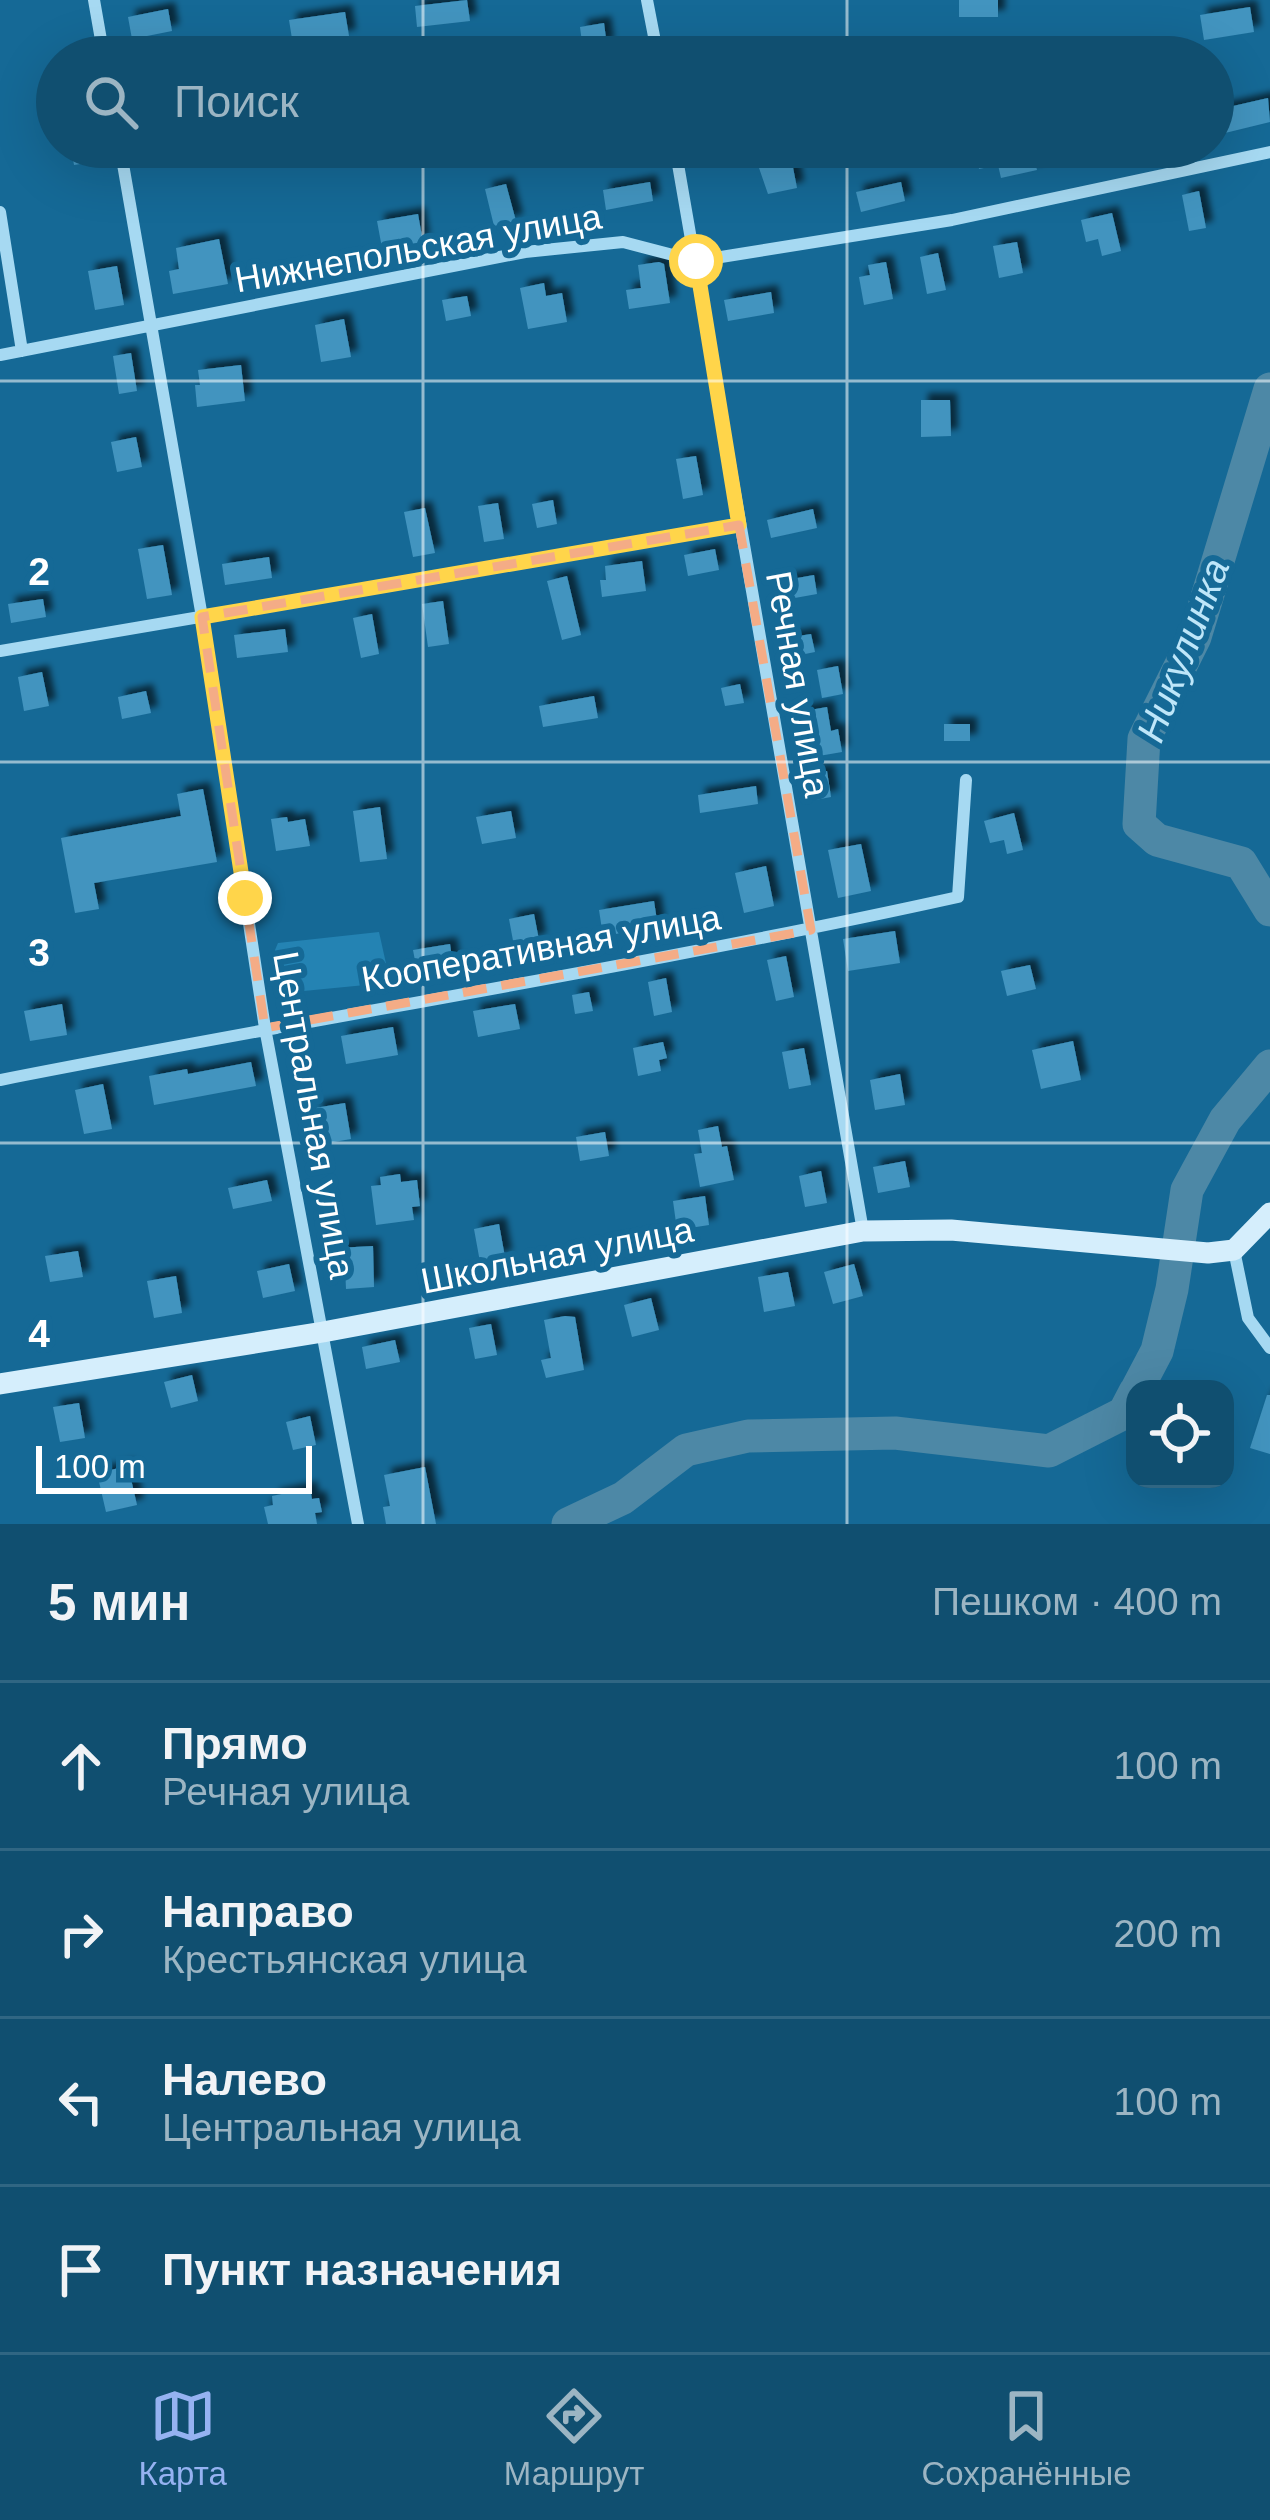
<!DOCTYPE html>
<html lang="ru">
<head>
<meta charset="utf-8">
<style>
	:root { --surface:#104f70; --page:#1e5978; --text:#f1f3f6; --muted:#9cb5c3; --line:#306683; --accent:#95b2f1 }
	body { margin:0; font-family:Arial,sans-serif; background:var(--page); color:var(--text) }
	.controls { position:absolute; right:36px; bottom:36px; display:grid; overflow:hidden; border-radius:24px; box-shadow:0 12px 48px #0002 }
	.controls button { width:108px; height:108px; display:grid; place-items:center; padding:0; border:0; border-bottom:3px solid var(--line); background:var(--surface); color:var(--text); font:60px sans-serif }
	.scale { position:absolute; left:36px; bottom:30px; width:276px; box-sizing:border-box; padding-left:12px; border:6px solid #fff; border-top:0; font-size:33px; line-height:42px; white-space:nowrap; color:#fff; -webkit-text-stroke:9px #156996; paint-order:stroke }
	.stop { position:absolute; width:36px; height:36px; margin:-27px; border:9px solid #ffd54a; border-radius:50%; background:#fff }
	.stop.end { background:#ffd54a; border-color:#fff; box-shadow:0 3px 12px #0008 }
	.list { margin:0; padding:0; list-style:none }
	h2 { display:flex; justify-content:space-between; align-items:center; height:156px; margin:0; padding:0 48px; font-size:51px }
	h2 small { font-size:39px; font-weight:400; color:var(--muted) }
	.list li { display:grid; grid-template-columns:78px 1fr auto; gap:36px; align-items:center; box-sizing:border-box; height:168px; padding:0 48px; border-top:3px solid var(--line) }
	.list b { display:block; font-size:45px; white-space:nowrap }
	.list p { margin:0; font-size:39px; white-space:nowrap; color:var(--muted) }
	.list em { font-size:39px; font-style:normal; color:var(--muted) }
	.icon { flex:none; width:66px; height:66px; fill:none; stroke:currentColor; stroke-width:2; stroke-linecap:round; stroke-linejoin:round }
	.map { position:relative; flex:none; width:1270px; height:1524px; overflow:hidden }
	.search { position:absolute; background:var(--surface); box-shadow:0 12px 48px #0002; left:36px; right:36px; top:36px; height:132px; display:flex; align-items:center; gap:30px; box-sizing:border-box; padding:0 42px; border-radius:66px; color:var(--muted); font-size:45px }
	.sheet { height:828px; background:var(--surface) }
	nav { display:flex; justify-content:space-around; align-items:center; box-sizing:border-box; height:168px; border-top:3px solid var(--line); background:var(--surface); font-size:33px; color:var(--muted) }
	nav a { display:grid; justify-items:center; gap:6px }
	nav .on { color:var(--accent) }
	.map>svg:first-child { display:block }
</style>
</head>
<body>
<div class="map">
<svg width="1270" height="1524" viewBox="0 0 1270 1524">
	<defs>
		<filter id="shadow"><feDropShadow dx="7" dy="-7" stdDeviation="3" flood-color="#0009"/></filter>
	</defs>
	<rect width="100%" height="100%" fill="#156996"/>
	<path fill="#2483b3" d="M379,932L389,977L386,983L283,993L275,950L278,943Z"/>
	<g fill="none" stroke-linecap="round" stroke-linejoin="round">
		<path stroke="#4d88a6" stroke-width="33" d="M1270,389L1195,637L1144,739L1139,824L1157,840L1241,863L1270,910
			M1137,1389L1157,1351L1172,1289L1187,1190L1225,1120L1270,1066
			M568,1524L623,1498L686,1450L748,1436L895,1433L1049,1451L1124,1413L1135,1392"/>
	</g>
	<path fill="#4294bf" filter="url(#shadow)" d="M467,0L470,21L417,27L415,6Z
		M959,0H998V17H959Z
		M1250,7L1254,32L1204,40L1200,15Z
		M168,9L172,31L132,39L128,17Z
		M345,12L349,36L293,45L289,20Z
		M604,23L607,46L583,50L580,27Z
		M1268,98L1270,122L1225,133L1220,109Z
		M71,147H90L93,162L74,165Z
		M985,147H1031L1037,170L1001,178L998,165L979,169L976,151Z
		M790,152L797,188L768,194L759,168L775,165L773,156Z
		M650,182L653,201L606,210L603,190Z
		M901,182L905,201L861,212L856,192Z
		M506,184L516,221L494,226L485,189Z
		M1199,191L1206,228L1189,231L1182,195Z
		M1112,213L1121,251L1102,256L1098,239L1086,242L1081,220Z
		M418,214L423,242L382,248L377,221Z
		M219,239L228,284L173,294L169,271L179,269L176,248Z
		M1017,242L1023,273L999,278L993,246Z
		M938,253L946,290L927,294L920,257Z
		M659,262L664,264L670,303L629,309L626,290L641,288L638,265Z
		M886,262L893,299L864,305L859,277L870,275L868,265Z
		M117,266L124,305L95,310L88,271Z
		M544,283L546,296L562,293L567,322L528,329L520,288Z
		M771,292L774,313L728,321L724,300Z
		M467,296L471,316L446,321L442,300Z
		M344,319L351,357L321,362L315,325Z
		M131,353L137,391L119,394L113,356Z
		M241,365L245,401L197,407L195,385H200L198,370Z
		M921,400H950L951,436L921,437Z
		M136,437L142,467L117,472L111,442Z
		M696,456L703,495L683,499L676,459Z
		M553,500L557,524L537,528L532,504Z
		M498,503L504,539L484,542L478,506Z
		M425,508L435,553L413,557L404,512Z
		M813,509L817,528L771,538L767,520Z
		M163,545L172,595L147,599L138,549Z
		M715,549L719,570L688,576L684,555Z
		M269,557L272,578L225,585L222,564Z
		M642,561L646,591L602,597L600,580H606L605,566Z
		M814,575L817,594L778,601L775,582Z
		M567,576L581,635L562,640L547,581Z
		M43,599L46,617L11,623L8,604Z
		M443,601L449,644L428,647L422,604Z
		M372,614L379,654L361,658L353,618Z
		M285,629L288,652L237,658L234,635Z
		M811,634L815,652L790,657L786,638Z
		M838,666L843,694L822,698L817,670Z
		M42,672L49,706L24,711L18,677Z
		M740,684L744,703L725,706L721,688Z
		M146,691L151,713L122,719L118,697Z
		M594,696L598,718L543,727L539,706Z
		M827,707L831,731L838,729L842,752L813,757L808,725L796,727L793,713Z
		M944,724H970V741H944Z
		M827,771L831,797L815,800L811,773Z
		M756,786L758,804L700,813L698,795Z
		M203,789L217,862L94,883L99,909L75,913L61,838L181,816L177,794Z
		M380,807L387,859L360,862L353,811Z
		M511,811L516,838L482,844L476,817Z
		M1014,813L1023,850L1007,854L1004,840L990,843L984,821Z
		M287,817L288,822L305,819L310,846L276,851L271,819Z
		M861,844L871,891L838,898L828,850Z
		M766,866L774,906L744,913L735,873Z
		M654,901L658,927L603,936L599,910Z
		M534,914L539,940L514,946L509,919Z
		M895,931L900,963L848,971L843,939Z
		M450,944L453,965L417,971L413,950Z
		M786,956L794,997L776,1001L767,960Z
		M1030,965L1036,989L1007,996L1001,971Z
		M666,978L672,1012L654,1016L648,982Z
		M589,992L593,1011L575,1014L572,995Z
		M62,1004L67,1035L30,1041L24,1011Z
		M515,1004L520,1029L478,1037L473,1011Z
		M393,1027L398,1055L346,1064L341,1036Z
		M1073,1041L1081,1080L1041,1089L1032,1050Z
		M663,1042L667,1058L659,1060L661,1071L638,1076L633,1048Z
		M804,1048L811,1085L789,1089L782,1052Z
		M251,1062L256,1086L154,1105L149,1076L187,1069L188,1074Z
		M900,1074L905,1105L875,1110L870,1080Z
		M103,1084L112,1129L84,1134L75,1090Z
		M345,1103L351,1139L322,1144L315,1108Z
		M718,1126L722,1147L727,1146L734,1180L700,1187L694,1154L702,1153L698,1130Z
		M605,1132L609,1156L580,1161L576,1137Z
		M905,1161L910,1187L878,1193L873,1167Z
		M821,1171L827,1203L805,1207L799,1176Z
		M400,1174L401,1182L417,1180L420,1206L412,1207L414,1220L376,1225L371,1186L381,1185L380,1177Z
		M267,1180L272,1201L233,1209L228,1188Z
		M705,1196L709,1225L677,1230L673,1201Z
		M499,1224L505,1257L480,1262L474,1229Z
		M373,1246L374,1287L346,1289L345,1266H338L337,1248Z
		M78,1251L83,1277L50,1282L45,1256Z
		M289,1264L295,1291L263,1298L257,1271Z
		M854,1264L863,1296L833,1304L824,1272Z
		M788,1272L795,1306L764,1312L758,1277Z
		M176,1276L182,1313L154,1318L147,1281Z
		M651,1298L659,1330L632,1337L624,1305Z
		M565,1316L575,1317L584,1370L546,1378L541,1360L551,1358L544,1320Z
		M491,1324L497,1355L475,1359L469,1328Z
		M395,1340L400,1362L366,1369L362,1347Z
		M192,1375L198,1401L171,1408L164,1382Z
		M1267,1395H1270V1454L1250,1448Z
		M79,1403L85,1438L60,1442L53,1407Z
		M310,1416L316,1445L293,1450L286,1422Z
		M128,1466L137,1505L106,1512L97,1473Z
		M425,1467L436,1524H386L383,1507L390,1506L384,1475Z
		M310,1488L312,1499L319,1498L322,1512L315,1513L317,1524H268L264,1507L273,1505L272,1496Z"/>
	<g fill="none" stroke-linecap="round" stroke-linejoin="round">
		<path stroke="#a6d9f2" stroke-width="12" d="M94,0L104,57
			M647,0L658,57
			M120,147L202,617L265,1028L358,1524
			M675,147L863,1231
			M0,212L22,351
			M0,355L525,252L623,242L696,261L952,220L1270,152
			M0,651L739,525
			M0,1080C319,1017 641,967 958,897L966,780
			M1234,1250L1248,1318L1270,1348"/>
		<path stroke="#d5eefc" stroke-width="21" d="M0,1384L323,1332L863,1231L951,1230L1208,1253L1234,1250L1270,1213"/>
	</g>
	<g fill="none" stroke-linecap="round" stroke-linejoin="round">
		<path stroke="#ffd54a" stroke-width="15" d="M245,898L202,617L739,525L696,261"/>
	</g>
	<path fill="none" stroke="#f4ac86" stroke-width="9" stroke-dasharray="24 15" stroke-linejoin="round" d="M739,525L811,930L265,1028L202,617Z"/>
	<path fill="none" stroke="#fff" stroke-width="3" stroke-opacity="0.55" d="M423,0V57M847,0V57M423,147V1524M847,147V1524M0,381H1270M0,762H1270M0,1143H1270"/>
	<g text-anchor="middle" dominant-baseline="central" stroke-width="12" stroke-linejoin="round" paint-order="stroke">
		<g font-size="36" fill="#fff" stroke="#156996">
			<text transform="translate(418 248) rotate(-10)">Нижнепольская улица</text>
			<text transform="translate(798 684) rotate(80)">Речная улица</text>
			<text transform="translate(541 948) rotate(-10)">Кооперативная улица</text>
			<text transform="translate(314 1115) rotate(80)">Центральная улица</text>
			<text transform="translate(557 1255) rotate(-11)">Школьная улица</text>
		</g>
		<g font-size="39" font-style="italic" fill="#bee6f9" stroke="#156996">
			<text transform="translate(1183 650) rotate(-69)">Никулинка</text>
		</g>
	</g>
	<g font-size="39" text-anchor="middle" font-weight="bold" fill="#fff" stroke="#156996" stroke-width="12" stroke-linejoin="round" paint-order="stroke">
		<text x="39" y="585">2</text>
		<text x="39" y="966">3</text>
		<text x="39" y="1347">4</text>
	</g>
</svg>
<div class="controls">
<button><svg class="icon" aria-label="locate" viewBox="0 0 24 24"><circle cx="12" cy="12" r="6"/><path d="M12 2v4M12 18v4M2 12h4M18 12h4"/></svg></button>
</div>
<div class="scale">100 m</div>
<div class="stop" style="left:696px;top:261px"></div>
<div class="stop end" style="left:245px;top:898px"></div>
<div class="search"><svg class="icon" aria-label="search" viewBox="0 0 24 24"><circle cx="10" cy="10" r="6"/><path d="M15 15l6 6"/></svg>Поиск</div>
</div>
<section class="sheet">
<h2>5 мин<small>Пешком · 400 m</small></h2>
<ul class="list">
<li><svg class="icon" aria-label="ahead" viewBox="0 0 24 24"><path d="M12 20V5M6 11l6-6 6 6"/></svg><div><b>Прямо</b><p>Речная улица</p></div><em>100 m</em></li>
<li><svg class="icon" aria-label="right" viewBox="0 0 24 24"><path d="M7 20v-9h11M14 6l5 5-5 5"/></svg><div><b>Направо</b><p>Крестьянская улица</p></div><em>200 m</em></li>
<li><svg class="icon" aria-label="left" viewBox="0 0 24 24"><path d="M17 20v-9H6M10 6l-5 5 5 5"/></svg><div><b>Налево</b><p>Центральная улица</p></div><em>100 m</em></li>
<li><svg class="icon" aria-label="arrive" viewBox="0 0 24 24"><path d="M6 21V4h12l-3 4 3 4H6"/></svg><div><b>Пункт назначения</b></div></li>
</ul>
</section>
<nav>
<a class="on"><svg class="icon" aria-label="map" viewBox="0 0 24 24"><path d="M3 6l6-2 6 2 6-2v14l-6 2-6-2-6 2zM9 4v14M15 6v14"/></svg>Карта</a>
<a><svg class="icon" aria-label="directions" viewBox="0 0 24 24"><path d="M12 3l9 9-9 9-9-9zM9 14v-3h6M13 9l2 2-2 2"/></svg>Маршрут</a>
<a><svg class="icon" aria-label="saved" viewBox="0 0 24 24"><path d="M7 4h10v16l-5-4-5 4z"/></svg>Сохранённые</a>
</nav>
</body>
</html>
